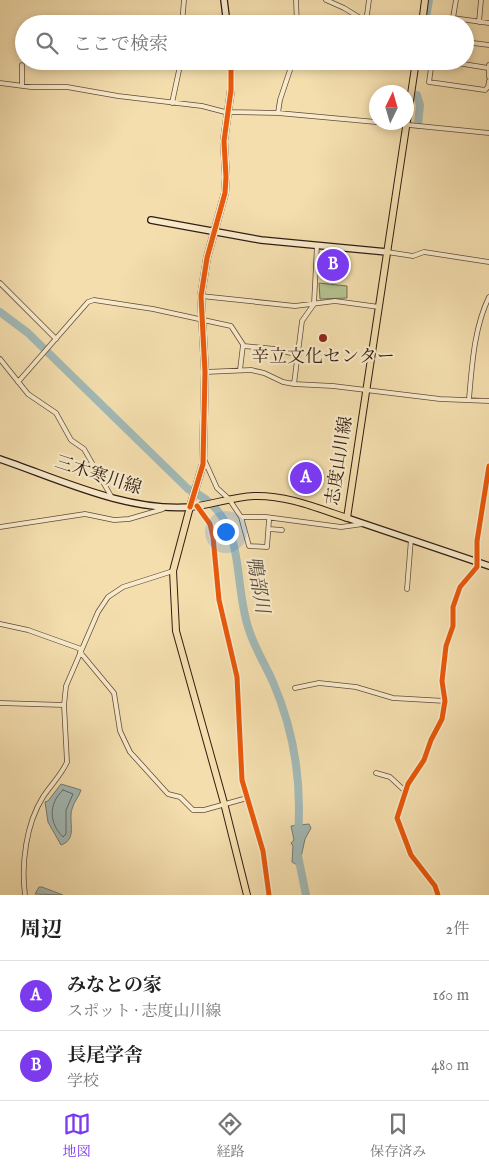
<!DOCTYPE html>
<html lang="ja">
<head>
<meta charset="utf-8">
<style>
	:root { --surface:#fff; --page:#f2f2f2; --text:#222; --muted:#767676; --line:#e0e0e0; --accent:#7c3aed }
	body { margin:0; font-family:"IM FELL English","Noto Serif JP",serif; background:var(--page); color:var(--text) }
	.compass { position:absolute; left:369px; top:85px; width:45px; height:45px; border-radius:50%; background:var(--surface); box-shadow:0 2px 8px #0003; rotate:5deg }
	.you { position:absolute; left:225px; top:531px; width:18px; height:18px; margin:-12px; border:4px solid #fff; border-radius:50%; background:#1a73e8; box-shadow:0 0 0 8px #1a73e833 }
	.badge { display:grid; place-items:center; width:32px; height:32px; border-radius:50%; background:var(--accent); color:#fff; font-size:16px; font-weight:700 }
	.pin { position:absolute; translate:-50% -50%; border:2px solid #fff; box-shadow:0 1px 5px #0006 }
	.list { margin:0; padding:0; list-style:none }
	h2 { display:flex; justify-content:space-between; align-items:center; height:65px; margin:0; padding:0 20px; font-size:21px }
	h2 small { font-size:16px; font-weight:400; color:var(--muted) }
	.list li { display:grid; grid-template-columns:32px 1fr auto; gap:15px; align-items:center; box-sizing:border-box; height:70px; padding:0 20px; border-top:1px solid var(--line) }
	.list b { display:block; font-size:19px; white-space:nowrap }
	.list p { margin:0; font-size:16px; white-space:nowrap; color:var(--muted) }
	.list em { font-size:16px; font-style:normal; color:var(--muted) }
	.icon { flex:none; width:28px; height:28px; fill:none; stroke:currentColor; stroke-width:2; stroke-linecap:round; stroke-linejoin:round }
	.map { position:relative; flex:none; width:489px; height:895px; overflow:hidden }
	.search { position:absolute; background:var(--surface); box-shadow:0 2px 8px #0003; left:15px; right:15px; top:15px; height:55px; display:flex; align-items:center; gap:12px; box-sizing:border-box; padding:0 18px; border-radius:28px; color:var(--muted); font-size:19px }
	.sheet { height:205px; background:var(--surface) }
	nav { display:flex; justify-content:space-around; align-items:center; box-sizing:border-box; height:70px; border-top:1px solid var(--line); background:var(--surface); font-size:14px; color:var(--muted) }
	nav a { display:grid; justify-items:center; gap:2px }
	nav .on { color:var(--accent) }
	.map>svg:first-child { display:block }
</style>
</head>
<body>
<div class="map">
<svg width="489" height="895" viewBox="0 0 489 895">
	<rect width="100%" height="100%" fill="#f4deae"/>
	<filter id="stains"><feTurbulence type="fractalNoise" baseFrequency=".004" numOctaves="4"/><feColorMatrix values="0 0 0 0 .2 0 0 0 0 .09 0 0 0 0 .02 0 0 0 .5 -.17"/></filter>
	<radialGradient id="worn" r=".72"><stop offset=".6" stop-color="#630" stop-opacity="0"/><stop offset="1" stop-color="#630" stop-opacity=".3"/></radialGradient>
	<path fill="#b5c290" stroke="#726f52" d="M319,283L347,286V298L320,299Z"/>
	<path fill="#a2b9b6" stroke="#747a75" d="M61,784L81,790C79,797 74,801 72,809C68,822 78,839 61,845L48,822L45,802L48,801Z
		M309,824L311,828L305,839L299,866L292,862L293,846L291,843L294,840L291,826Z
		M39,887H42L63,895L35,894Z"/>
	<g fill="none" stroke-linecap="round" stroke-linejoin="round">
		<path stroke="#696a65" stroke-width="1" d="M63,790L73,794L66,810V834L63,837C49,823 48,804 63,790Z"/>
		<path stroke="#a2b9b6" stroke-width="8" d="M425,24L429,0
			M417,95L420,105L418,125
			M0,312L28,333L188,489C248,515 232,576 248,627C254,647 265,664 273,682C294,731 302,782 298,834
			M298,856L306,895"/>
		<defs>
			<path id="street" d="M296,0L297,24
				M326,0L344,8L370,24
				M453,18L456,0
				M366,22L369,0
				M479,22L481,0
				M182,24L184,0
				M452,24L453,18L489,23
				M465,42L489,45
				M432,61L429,82L485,90L488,87L489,81
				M445,61L488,68
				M489,65V77
				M0,83L31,87H67L118,96L202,106L225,112L278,113L376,122
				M22,86V65
				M172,103L181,61
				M278,113L280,100L293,61
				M379,122L489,133
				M387,252L413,256L424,252L489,262
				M0,283L56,339
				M201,296L295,306L335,301L379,307
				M0,359L28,394L56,413L71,440L84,449L111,496
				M240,370L243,345
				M205,372L251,370L264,373L283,382L294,384L333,386L440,399L489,401
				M18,382L88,302L94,300L153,309L231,326L244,346L275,349L299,355
				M294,384L302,321L314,304L317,245
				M469,399C472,365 474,328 489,297
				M204,459L217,488L229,499L241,517H266L341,527L363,524
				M197,506L210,524L213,537L219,600L237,677L242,780L263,851L269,895
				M241,517L249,546L267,547L269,520
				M0,527L85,514L114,520L129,519L163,509
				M269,529L282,530
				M407,589L411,539
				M0,624L28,630L81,649
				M80,652L114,693L120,731L130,752L168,794L180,797L193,810H204L247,798
				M295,688L319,683L356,687L393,698L445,701
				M0,703L64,705
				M376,773L390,777L405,791
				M25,895C21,864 26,824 43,797C50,786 62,774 67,762L64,705L66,686L98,612L108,597L123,587L173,571
				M438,895L435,886L411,855L397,818L408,784L424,760L431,740L442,719L445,701L442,681L446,646L453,626V607L460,587L477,567V541L489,466"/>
			<path id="secondary" d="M224,0L227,24
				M151,220L261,240L387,252
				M0,459C59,479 127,512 190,507L203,464L205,372L201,296L207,258L225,193L226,177L224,141L231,90V61
				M347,518L489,566"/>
			<path id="primary" d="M422,24L425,0
				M247,895L224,803L176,631L173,571L190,507C211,505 232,497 254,496C286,495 317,508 347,518L416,61"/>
		</defs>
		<use href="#street" stroke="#614c3a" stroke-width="5.5"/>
		<use href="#secondary" stroke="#301c14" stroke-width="8"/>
		<use href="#primary" stroke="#301c14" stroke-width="8"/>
		<use href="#street" stroke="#f8eaca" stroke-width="4"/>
		<use href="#secondary" stroke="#f8eaca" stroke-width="5.5"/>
		<use href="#primary" stroke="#f4deae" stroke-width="6"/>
		<defs>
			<path id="cycleway" d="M197,506L210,524L213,537L219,600L237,677L242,780L263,851L269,895
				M190,507L203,464L205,372L201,296L207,258L225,193L226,177L224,141L231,90V61
				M438,895L435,886L411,855L397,818L408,784L424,760L431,740L442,719L445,701L442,681L446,646L453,626V607L460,587L477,567V541L489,466"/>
		</defs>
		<use href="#cycleway" stroke="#f8eaca" stroke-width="8"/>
		<use href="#cycleway" stroke="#e8590c" stroke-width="5"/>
	</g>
	<circle fill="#8f2418" stroke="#f8eaca" stroke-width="2" cx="323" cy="338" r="5"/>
	<g text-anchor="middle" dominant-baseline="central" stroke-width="4.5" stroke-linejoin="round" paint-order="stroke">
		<g font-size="18" fill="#301c14" stroke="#f8eaca">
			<text x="323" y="357">辛立文化センター</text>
		</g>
		<g font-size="18" fill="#301c14" stroke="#f8eaca">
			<text transform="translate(340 461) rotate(-81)">志度山川線</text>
			<text transform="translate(98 476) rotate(18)">三木寒川線</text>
		</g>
		<g font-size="19" font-style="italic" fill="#524b45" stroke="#f8eaca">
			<text transform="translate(257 585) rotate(80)">鴨部川</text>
		</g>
	</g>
	<rect width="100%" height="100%" filter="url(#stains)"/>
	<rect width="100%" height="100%" fill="url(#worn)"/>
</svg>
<svg class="compass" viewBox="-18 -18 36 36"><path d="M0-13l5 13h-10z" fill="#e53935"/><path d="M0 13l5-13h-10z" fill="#767676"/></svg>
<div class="you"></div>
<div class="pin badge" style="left:306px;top:478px">A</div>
<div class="pin badge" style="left:333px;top:265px">B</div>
<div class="search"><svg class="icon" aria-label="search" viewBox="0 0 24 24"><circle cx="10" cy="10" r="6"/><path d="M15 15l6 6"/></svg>ここで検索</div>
</div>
<section class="sheet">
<h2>周辺<small>2件</small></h2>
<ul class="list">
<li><span class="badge">A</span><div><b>みなとの家</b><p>スポット · 志度山川線</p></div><em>160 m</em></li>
<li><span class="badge">B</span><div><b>長尾学舎</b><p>学校</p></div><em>480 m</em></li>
</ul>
</section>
<nav>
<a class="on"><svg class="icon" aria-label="map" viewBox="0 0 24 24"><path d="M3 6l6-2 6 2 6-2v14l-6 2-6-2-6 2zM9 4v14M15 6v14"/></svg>地図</a>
<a><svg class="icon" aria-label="directions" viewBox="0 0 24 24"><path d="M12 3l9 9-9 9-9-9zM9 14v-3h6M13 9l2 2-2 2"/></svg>経路</a>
<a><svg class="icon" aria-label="saved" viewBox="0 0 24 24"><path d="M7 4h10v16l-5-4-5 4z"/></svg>保存済み</a>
</nav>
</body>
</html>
